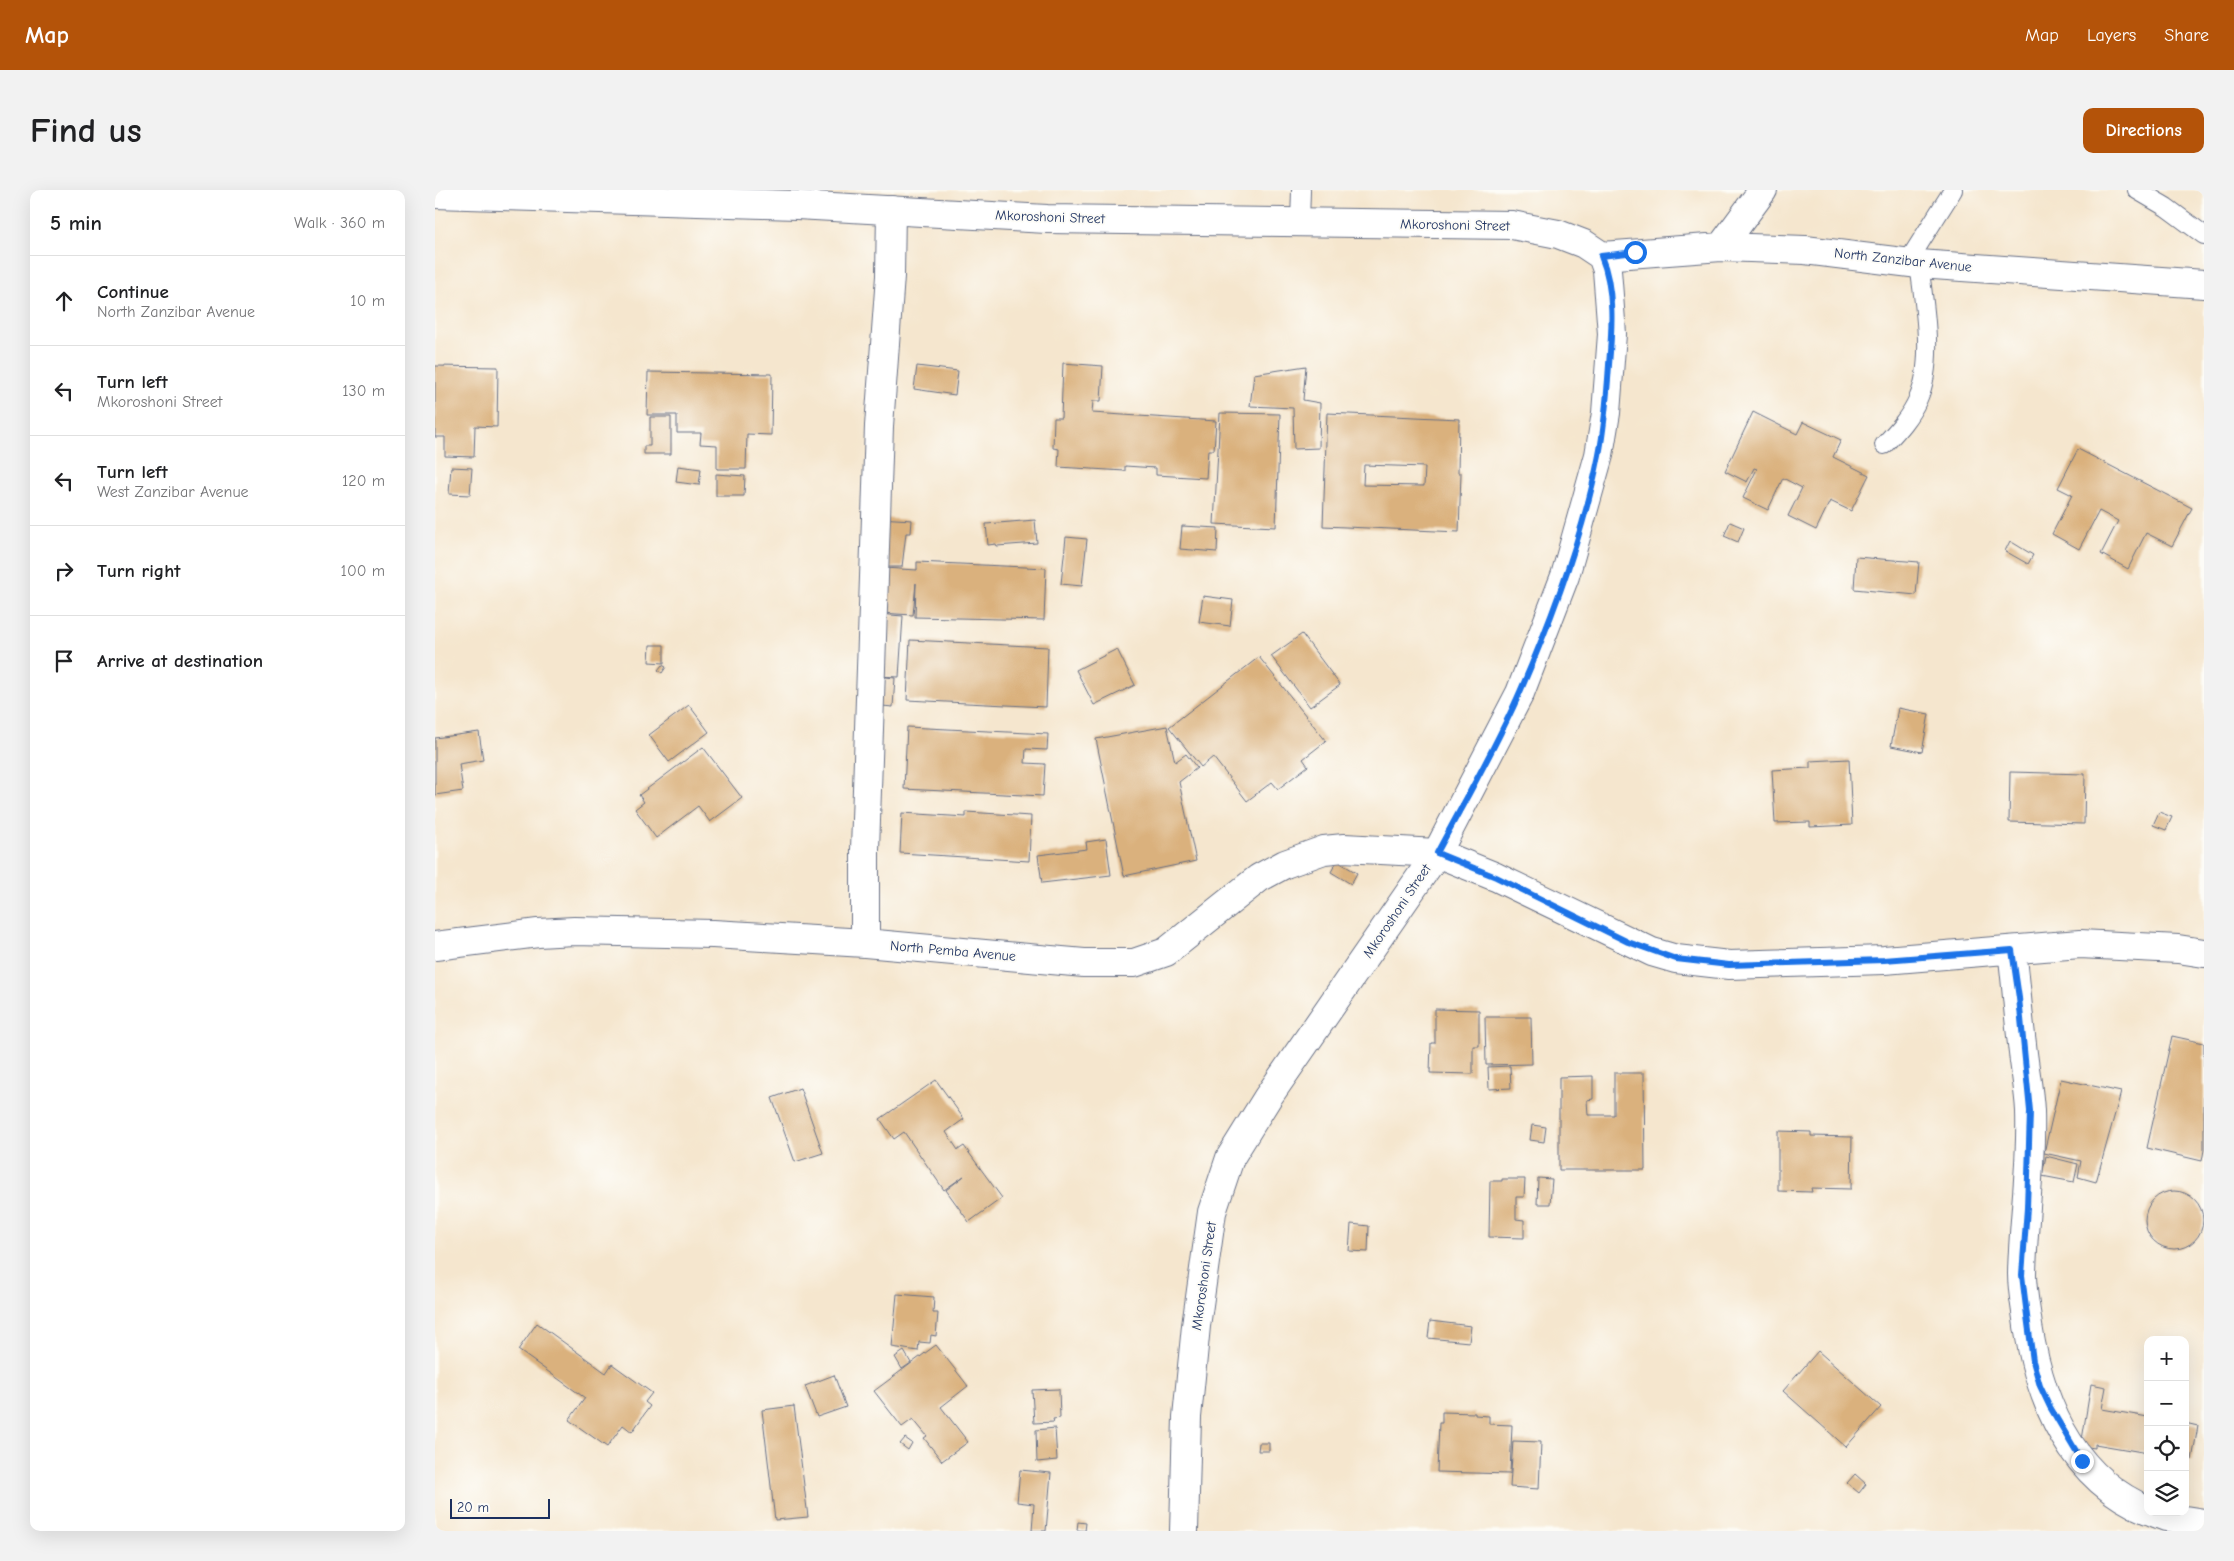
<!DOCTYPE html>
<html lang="en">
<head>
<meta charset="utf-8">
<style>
	:root { --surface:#fff; --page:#f2f2f2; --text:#202124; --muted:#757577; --line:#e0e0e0; --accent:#b45309 }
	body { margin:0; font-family:"Comic Neue",sans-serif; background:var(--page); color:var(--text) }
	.controls { position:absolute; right:15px; bottom:15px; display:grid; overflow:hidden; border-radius:10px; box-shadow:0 5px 20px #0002 }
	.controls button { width:45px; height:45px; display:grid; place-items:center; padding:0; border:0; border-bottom:1px solid var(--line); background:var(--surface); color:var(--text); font:25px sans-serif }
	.scale { position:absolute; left:15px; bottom:12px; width:100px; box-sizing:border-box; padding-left:5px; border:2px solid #1b2f5e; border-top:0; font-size:14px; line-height:18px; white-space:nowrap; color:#1b2f5e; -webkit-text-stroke:4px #fdfcf7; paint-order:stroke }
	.stop { position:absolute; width:15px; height:15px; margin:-11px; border:4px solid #1a73e8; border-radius:50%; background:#fff }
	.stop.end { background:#1a73e8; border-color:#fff; box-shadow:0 1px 5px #0008 }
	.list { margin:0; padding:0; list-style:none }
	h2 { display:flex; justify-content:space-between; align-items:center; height:65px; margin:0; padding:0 20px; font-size:21px }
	h2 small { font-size:16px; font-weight:400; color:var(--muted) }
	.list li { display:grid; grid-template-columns:32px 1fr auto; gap:15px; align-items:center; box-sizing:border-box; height:90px; padding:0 20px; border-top:1px solid var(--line) }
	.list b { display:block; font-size:19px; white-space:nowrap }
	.list p { margin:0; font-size:16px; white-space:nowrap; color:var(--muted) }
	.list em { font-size:16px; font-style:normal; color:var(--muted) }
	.icon { flex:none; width:28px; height:28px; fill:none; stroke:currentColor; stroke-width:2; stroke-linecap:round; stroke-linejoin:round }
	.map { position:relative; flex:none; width:1769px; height:1341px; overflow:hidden; border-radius:10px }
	header { display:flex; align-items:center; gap:30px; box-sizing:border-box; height:70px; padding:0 25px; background:var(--accent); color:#fff }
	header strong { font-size:24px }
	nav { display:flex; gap:28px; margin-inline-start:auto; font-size:18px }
	.intro { display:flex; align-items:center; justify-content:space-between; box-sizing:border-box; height:120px; padding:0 30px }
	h1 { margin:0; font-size:35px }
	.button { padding:12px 22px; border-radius:10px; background:var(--accent); color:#fff; font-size:18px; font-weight:700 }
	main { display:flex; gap:30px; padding:0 30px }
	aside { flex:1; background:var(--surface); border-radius:10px; box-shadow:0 5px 20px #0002 }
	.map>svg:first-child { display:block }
</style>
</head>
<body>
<header>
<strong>Map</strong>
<nav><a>Map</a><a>Layers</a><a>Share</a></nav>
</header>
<div class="intro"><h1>Find us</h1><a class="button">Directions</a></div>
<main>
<aside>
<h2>5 min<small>Walk · 360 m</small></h2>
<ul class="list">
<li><svg class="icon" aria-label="ahead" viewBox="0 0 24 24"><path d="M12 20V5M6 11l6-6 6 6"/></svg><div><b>Continue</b><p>North Zanzibar Avenue</p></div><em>10 m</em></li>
<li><svg class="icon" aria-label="left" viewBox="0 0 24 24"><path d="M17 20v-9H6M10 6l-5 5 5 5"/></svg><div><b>Turn left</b><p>Mkoroshoni Street</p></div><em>130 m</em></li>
<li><svg class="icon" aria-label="left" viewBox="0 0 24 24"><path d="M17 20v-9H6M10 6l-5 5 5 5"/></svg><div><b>Turn left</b><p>West Zanzibar Avenue</p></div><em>120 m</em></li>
<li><svg class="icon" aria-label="right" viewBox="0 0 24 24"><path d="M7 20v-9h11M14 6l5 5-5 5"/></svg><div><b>Turn right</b></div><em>100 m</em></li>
<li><svg class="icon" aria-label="arrive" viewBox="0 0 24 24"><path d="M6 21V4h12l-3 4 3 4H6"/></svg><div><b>Arrive at destination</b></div></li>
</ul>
</aside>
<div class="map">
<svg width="1769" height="1341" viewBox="0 0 1769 1341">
	<rect width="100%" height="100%" fill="#fdfcf7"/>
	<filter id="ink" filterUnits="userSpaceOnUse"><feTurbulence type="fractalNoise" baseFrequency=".02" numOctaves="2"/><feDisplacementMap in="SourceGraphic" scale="10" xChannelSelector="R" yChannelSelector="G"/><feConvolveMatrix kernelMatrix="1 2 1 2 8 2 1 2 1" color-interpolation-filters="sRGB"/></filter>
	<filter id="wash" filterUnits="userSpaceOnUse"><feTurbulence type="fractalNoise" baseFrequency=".0096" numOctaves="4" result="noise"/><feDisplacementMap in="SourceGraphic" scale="20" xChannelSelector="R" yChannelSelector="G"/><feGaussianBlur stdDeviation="1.12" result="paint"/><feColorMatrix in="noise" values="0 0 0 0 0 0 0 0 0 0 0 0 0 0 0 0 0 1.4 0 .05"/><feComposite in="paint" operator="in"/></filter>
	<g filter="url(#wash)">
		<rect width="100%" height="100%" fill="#f5e6ce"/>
		<g id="blocks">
			<path fill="#dab17d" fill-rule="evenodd" d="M628,173L668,176L666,211H658L657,223L781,231L779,260H773L771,288L721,285V278L690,276V281L623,277L624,259L618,258L619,228H626Z
				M0,176L63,177L62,237L40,236L39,267L10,266V247H0Z
				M482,176L523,181L520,205L479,199Z
				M871,176L868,210L885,213L884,258L859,259L858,218L815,216L819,184Z
				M213,182L337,184L336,245L312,244L311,279H282V255L265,254L266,243H242V225H212Z
				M1318,222L1362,244L1368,232L1406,250L1398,267L1434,285L1416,321L1395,311L1381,340L1353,326L1367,298L1348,288L1333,320L1308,308L1322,279L1319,278L1312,292L1290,281Z
				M785,223L845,224L841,337L779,334Z
				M892,223L1024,229L1023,283H1026L1024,342L888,336ZM929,275L990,277L989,296L928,295Z
				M215,227H236V264H209V256H215Z
				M1643,259L1757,318L1737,356L1711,343L1693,379L1666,364L1683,331L1664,321L1644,359L1617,344L1637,305L1623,298Z
				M243,276L266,279L264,295L241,292Z
				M16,277L37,278L35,305L14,304Z
				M281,284L310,286L309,306H281Z
				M444,328L477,330L476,343H471L467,377H442Z
				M600,330L602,353L562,356L561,354L553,355L551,334Z
				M1295,332L1309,338L1303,352L1289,346Z
				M747,336L783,338L782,362L745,359Z
				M631,347L652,349L647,396L626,394Z
				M1575,351L1598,365L1593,374L1570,361Z
				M1421,367L1484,372L1481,405L1419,399Z
				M482,372L611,378L609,430L480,427L481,393L478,425L446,423L448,378L482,380Z
				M768,406L798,410L795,436L764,432Z
				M443,424L468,426L464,487L439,486Z
				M867,444L905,495L875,517L836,466Z
				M475,450L613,457L611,517L472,510Z
				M215,455H229V473L214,472Z
				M682,459L700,495L659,515L641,480Z
				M824,467L891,551L868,569L873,576L843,599L837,592L812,611L778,567L766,577L734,537Z
				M227,475L231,477L227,483L223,480Z
				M442,486L460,488L458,517L437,515Z
				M254,515L274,542L234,572L214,545Z
				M1463,518L1494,524L1487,562L1456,556Z
				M732,536L740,572L751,564L762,578L744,592L761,671L689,686L661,549Z
				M472,537L613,544L612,560L591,559L590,573L610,574L608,606L469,599Z
				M44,542L48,570L24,574L28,601L0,605V548Z
				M268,557L307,608L275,632L263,616L221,648L200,619L209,612L204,605Z
				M1414,569L1417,635L1375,637V632L1340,633L1337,580L1375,578V571Z
				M1575,582L1650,584L1649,634L1574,632Z
				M531,622L596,626L594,671L465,663L467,623L531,627Z
				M1724,622L1737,627L1731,640L1718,635Z
				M671,649L676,685L607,693L603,665L652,659L651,652Z
				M902,671L922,683L916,694L896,682Z
				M1000,819L1044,820V856H1038V884L995,883L996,853H1000Z
				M1050,827H1096L1097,874L1051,875Z
				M1737,846L1769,853V960L1767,971L1712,958Z
				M1075,876L1076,898L1054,899L1053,877Z
				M1179,883H1209L1210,980H1124V887L1158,886V909L1152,910L1153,925H1179Z
				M1626,889L1686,902L1661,992L1643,987L1646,971L1609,963Z
				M501,890L529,929L511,942L523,960L529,956L567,1008L534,1032L511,1000L529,986L509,1000L469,942L459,949L445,929Z
				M365,898L388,963L360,972L337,908Z
				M1097,935L1111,937L1109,952L1095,950Z
				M1343,941L1376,942V946L1417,947L1416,999L1376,998L1377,1002L1343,1001Z
				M1611,966L1643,974L1639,992L1607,986Z
				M1103,988L1117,989L1115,1014H1102Z
				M1067,989H1090L1089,1007H1081V1029L1089,1030V1048L1054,1047L1055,991H1067Z
				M1710 1030a29 29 0 1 1 58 0a29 29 0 1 1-58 0Z
				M916,1034L934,1036L933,1062L914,1061Z
				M462,1104L499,1107L498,1123H503L501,1146L496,1145L495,1153L484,1152L483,1161L457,1157Z
				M995,1131L1036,1136L1034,1152L993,1148Z
				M102,1133L171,1183L177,1174L217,1203L210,1212L215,1216L197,1242L188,1235L172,1257L134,1230L150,1208L83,1160Z
				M501,1155L533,1196L506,1217L533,1252L507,1271L489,1248L492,1246L478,1229L467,1237L439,1201Z
				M469,1161L476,1173L467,1179L460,1167Z
				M1383,1161L1446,1217L1411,1257L1348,1201Z
				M399,1185L411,1217L382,1227L370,1196Z
				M1656,1194L1671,1197L1667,1219L1713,1227V1263L1660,1254V1258L1646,1256Z
				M624,1199L625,1228L618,1229L619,1232L599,1233L597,1200Z
				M359,1216L373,1327L340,1330L327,1220Z
				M1007,1222L1040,1223V1225L1054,1226V1234L1077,1235L1075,1284L1002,1282L1004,1233H1007Z
				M1750,1233L1763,1236L1757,1270L1750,1269Z
				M620,1238L622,1270L602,1272L601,1240Z
				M470,1248L477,1253L473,1260L465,1254Z
				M1078,1251L1106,1252L1104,1299L1075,1297Z
				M824,1253H834V1261H823Z
				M585,1280L616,1283L611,1341H597L599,1314L582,1312Z
				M1420,1284L1431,1294L1424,1303L1412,1293Z
				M643,1332L651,1333L650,1341L642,1340Z"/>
		</g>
	</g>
	<g filter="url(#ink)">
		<use href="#blocks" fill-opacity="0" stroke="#676f85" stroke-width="1"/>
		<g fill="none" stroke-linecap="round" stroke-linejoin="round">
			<defs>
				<path id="service" d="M1702,0L1731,17L1769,45
					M865,32L866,0
					M1472,73L1518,0
					M1449,255C1462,241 1475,227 1483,209C1500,171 1489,114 1484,74"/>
				<path id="minor" d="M1286,57L1328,0
					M1167,66L1286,57L1370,60L1484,74L1769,94
					M430,753V660L444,236L455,86L456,20
					M0,756L103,743L139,741L278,744L430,753L649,773H699L731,762L824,688L850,674L889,660L909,658L1002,663L1061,687L1217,762L1241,769L1294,775L1449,770L1645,754L1743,759L1769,763
					M1577,760C1581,791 1583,823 1587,854C1589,876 1594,899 1595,921C1597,976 1588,1030 1587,1084C1587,1101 1591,1119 1593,1136C1605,1212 1637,1289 1713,1320
					M1718,1322L1731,1327L1769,1333"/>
				<path id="tertiary" d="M0,4L362,15L612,29L1077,35L1123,44L1149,54L1167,66L1172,80L1177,144L1171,223L1164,265L1130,386L1085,503L1002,663L833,907L795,968L777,1022L761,1136L752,1227L749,1341"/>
			</defs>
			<use href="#service" stroke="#676f85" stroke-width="20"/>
			<use href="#minor" stroke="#676f85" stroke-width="30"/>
			<use href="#tertiary" stroke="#676f85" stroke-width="30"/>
			<use href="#service" stroke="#fff" stroke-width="18"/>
			<use href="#minor" stroke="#fff" stroke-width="28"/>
			<use href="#tertiary" stroke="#fff" stroke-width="28"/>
		</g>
	</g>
	<g fill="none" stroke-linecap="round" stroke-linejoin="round" filter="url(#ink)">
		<path stroke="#1a73e8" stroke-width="6" d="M1200,62L1166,66C1180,99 1177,140 1174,175C1172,205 1170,235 1164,265C1148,346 1118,426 1085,502C1061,557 1030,610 1002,663L1061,687L1193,752L1241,769L1294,775L1449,770L1577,760L1584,808L1595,921L1592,1018L1587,1085L1592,1126L1598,1171L1605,1196L1615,1217L1647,1271"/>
	</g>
	<g text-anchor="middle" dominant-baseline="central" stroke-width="4" stroke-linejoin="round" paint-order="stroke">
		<g font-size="14" fill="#1b2f5e" stroke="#fdfcf7">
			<text transform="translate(615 27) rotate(2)">Mkoroshoni Street</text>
			<text transform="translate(1020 35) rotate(1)">Mkoroshoni Street</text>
			<text transform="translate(1468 70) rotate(6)">North Zanzibar Avenue</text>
			<text transform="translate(962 721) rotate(-56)">Mkoroshoni Street</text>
			<text transform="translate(518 761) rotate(5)">North Pemba Avenue</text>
			<text transform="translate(769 1086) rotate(-82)">Mkoroshoni Street</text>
		</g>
	</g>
</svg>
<div class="controls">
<button>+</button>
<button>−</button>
<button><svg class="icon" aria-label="locate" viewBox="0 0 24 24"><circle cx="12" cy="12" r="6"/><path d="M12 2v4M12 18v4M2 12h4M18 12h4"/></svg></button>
<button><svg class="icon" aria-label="layers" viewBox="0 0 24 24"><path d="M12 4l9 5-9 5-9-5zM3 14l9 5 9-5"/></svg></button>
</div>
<div class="scale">20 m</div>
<div class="stop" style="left:1200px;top:62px"></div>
<div class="stop end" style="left:1647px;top:1271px"></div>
</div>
</main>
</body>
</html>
